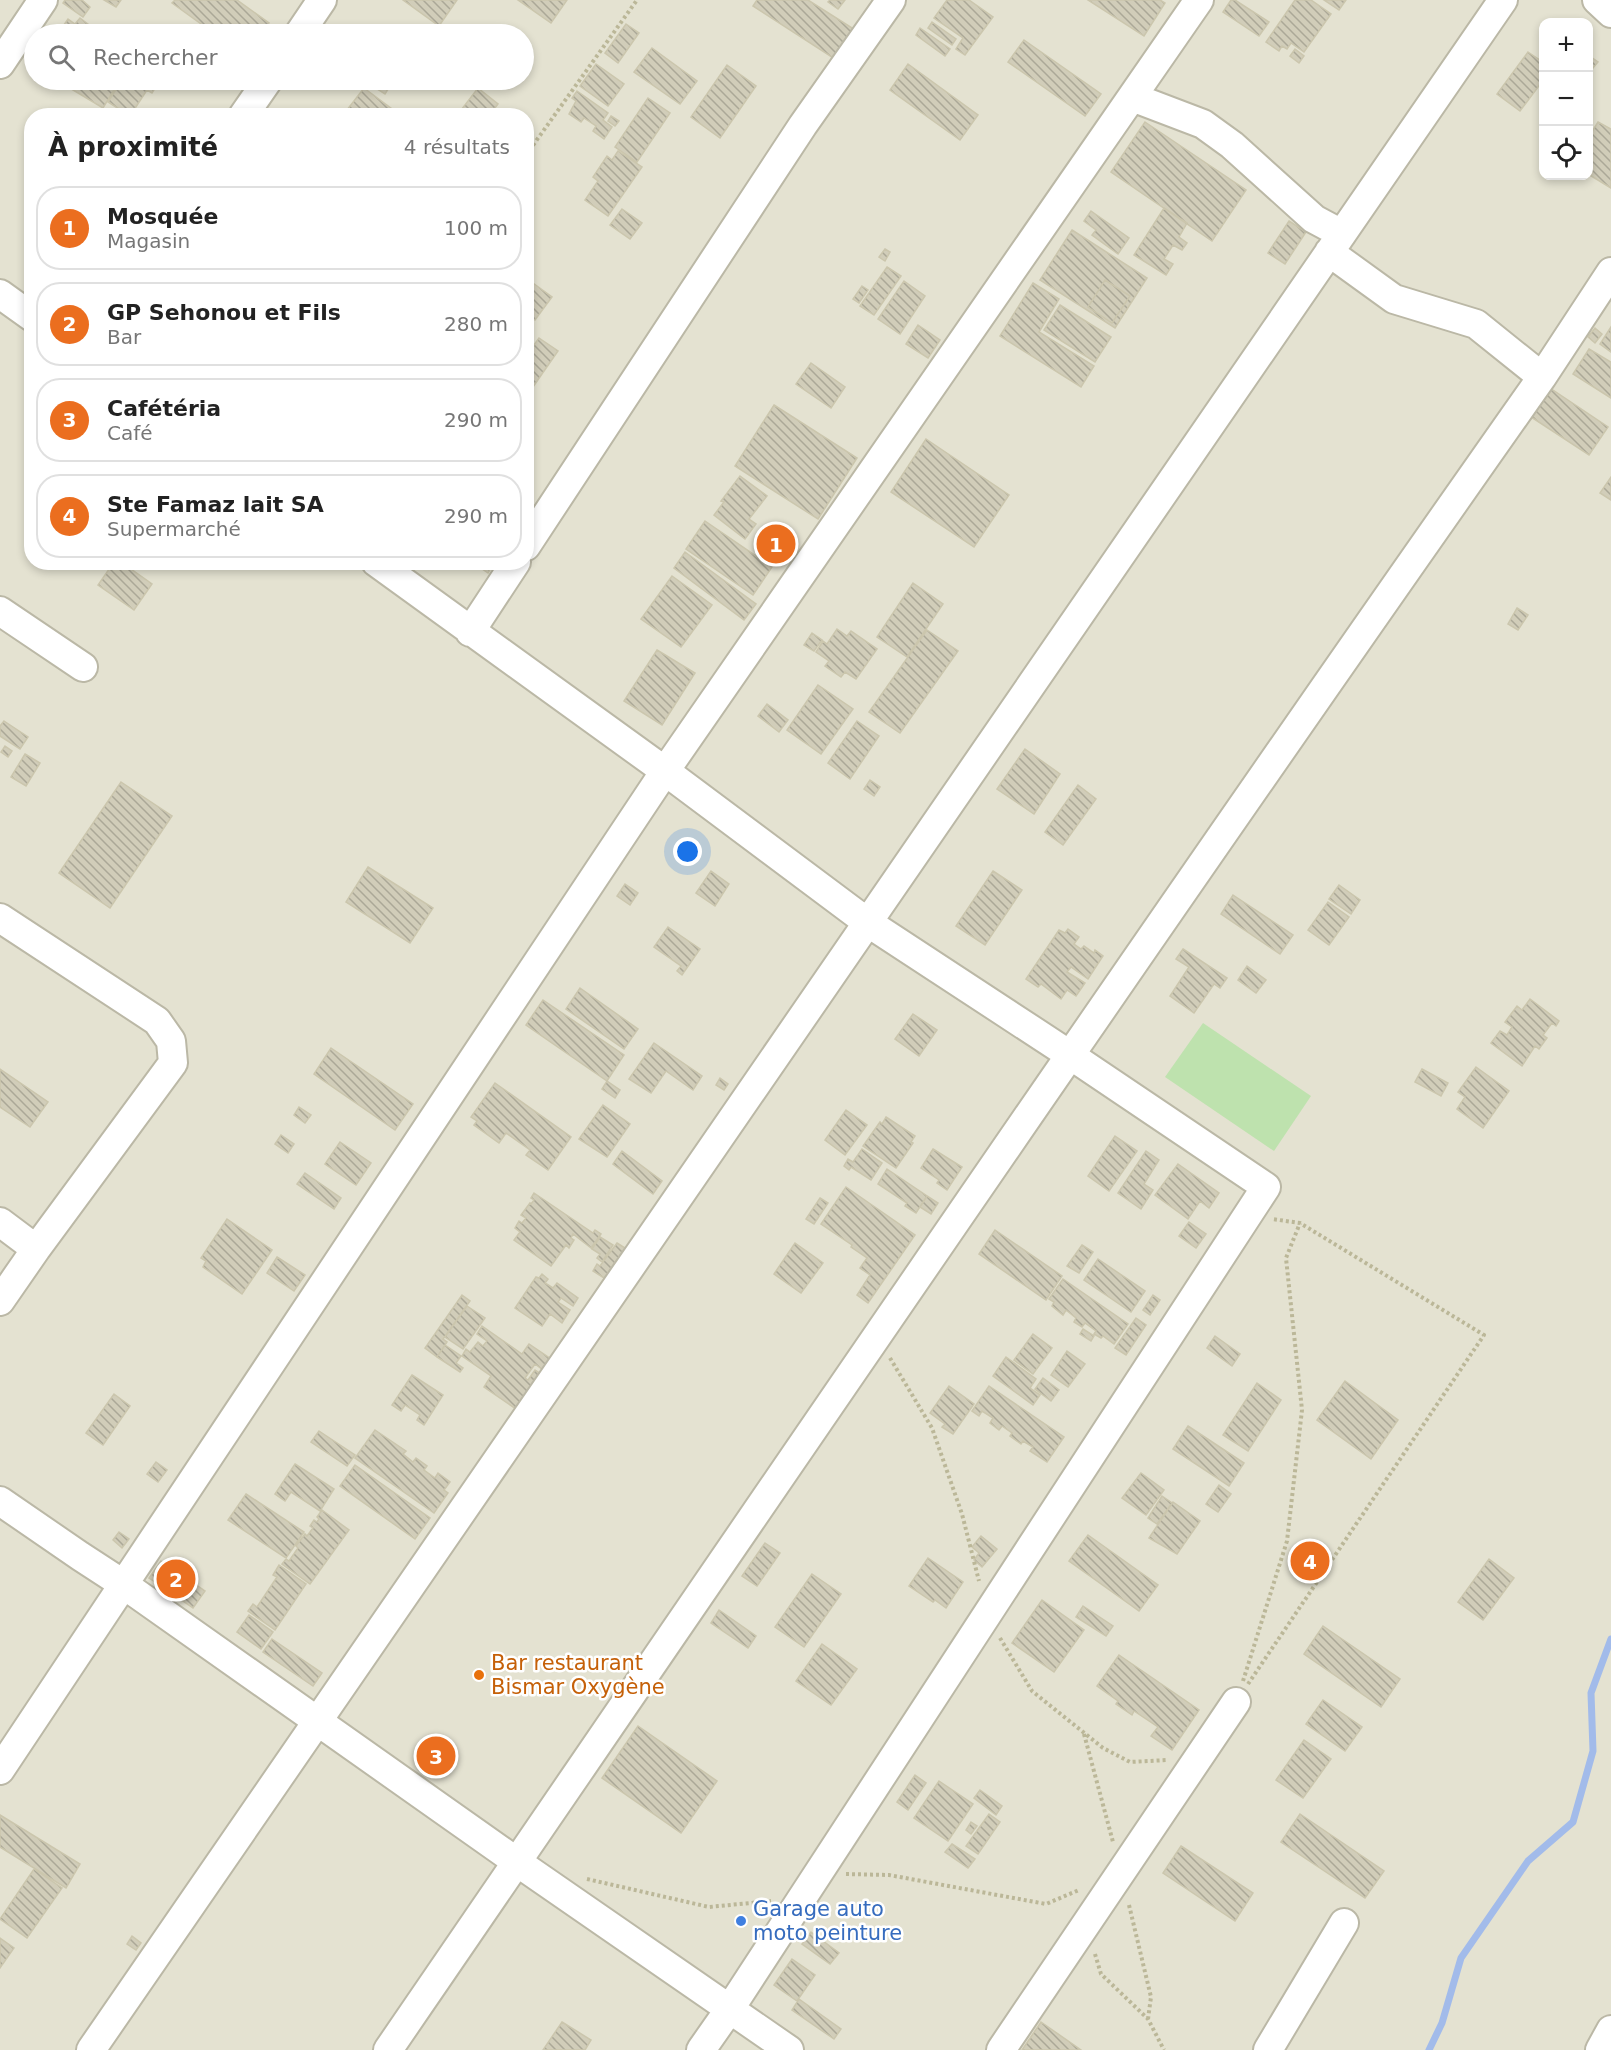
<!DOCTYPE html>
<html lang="fr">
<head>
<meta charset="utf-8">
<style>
	:root { --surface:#fff; --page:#f2f2f2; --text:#222; --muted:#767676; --line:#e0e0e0; --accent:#eb6e1f }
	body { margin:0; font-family:"DejaVu Sans",sans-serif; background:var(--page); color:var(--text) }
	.controls { position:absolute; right:18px; top:18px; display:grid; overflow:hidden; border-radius:12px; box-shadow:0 3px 9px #0003 }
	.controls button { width:54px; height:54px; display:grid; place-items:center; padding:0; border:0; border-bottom:2px solid var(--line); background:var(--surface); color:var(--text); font:30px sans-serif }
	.you { position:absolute; left:688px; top:852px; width:21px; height:21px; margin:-15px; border:4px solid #fff; border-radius:50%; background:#1a73e8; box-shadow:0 0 0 9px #1a73e833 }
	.badge { display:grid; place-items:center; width:39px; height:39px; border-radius:50%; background:var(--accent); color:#fff; font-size:20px; font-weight:700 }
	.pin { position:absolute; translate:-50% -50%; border:3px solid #fff; box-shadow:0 2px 6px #0006 }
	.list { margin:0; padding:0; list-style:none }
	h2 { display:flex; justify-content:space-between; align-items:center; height:78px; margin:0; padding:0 24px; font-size:26px }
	h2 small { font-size:20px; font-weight:400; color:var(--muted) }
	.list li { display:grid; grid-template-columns:39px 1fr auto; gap:18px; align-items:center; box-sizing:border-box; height:84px; margin:0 12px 12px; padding:0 12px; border:2px solid var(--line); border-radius:24px }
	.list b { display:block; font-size:22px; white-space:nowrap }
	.list p { margin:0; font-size:20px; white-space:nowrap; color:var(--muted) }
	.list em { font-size:20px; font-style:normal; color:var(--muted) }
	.icon { flex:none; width:33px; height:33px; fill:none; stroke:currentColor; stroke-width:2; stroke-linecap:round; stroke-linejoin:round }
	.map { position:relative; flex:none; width:1611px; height:2050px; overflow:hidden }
	.search { position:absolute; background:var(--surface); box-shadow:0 3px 9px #0003; left:24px; top:24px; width:510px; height:66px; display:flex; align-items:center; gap:15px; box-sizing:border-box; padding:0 21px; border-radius:33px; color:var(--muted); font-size:22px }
	.panel { position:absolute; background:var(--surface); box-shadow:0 3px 9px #0003; left:24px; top:108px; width:510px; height:462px; border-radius:24px }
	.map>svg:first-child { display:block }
</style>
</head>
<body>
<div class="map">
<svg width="1611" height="2050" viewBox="0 0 1611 2050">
	<defs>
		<pattern id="building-back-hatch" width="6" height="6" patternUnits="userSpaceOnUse" patternTransform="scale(1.5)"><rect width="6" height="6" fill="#d1cdb9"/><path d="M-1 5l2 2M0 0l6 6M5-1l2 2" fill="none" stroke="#aba897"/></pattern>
	</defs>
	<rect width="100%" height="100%" fill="#f0efe3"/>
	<path fill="#e4e2d1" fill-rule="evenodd" d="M0,0H1611V2050H0ZM1544,22H1588V176H1544ZM34,34H524V80H34ZM32,116H526V562H32Z"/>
	<path fill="#bee2ae" d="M1203,1023L1311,1096L1274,1151L1165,1077Z"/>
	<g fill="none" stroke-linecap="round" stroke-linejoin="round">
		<path stroke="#a2bbea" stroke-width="7" d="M1429,2050L1442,2023L1461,1958L1528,1861L1573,1822L1593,1751L1591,1693L1611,1639"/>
	</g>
	<path fill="url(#building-back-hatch)" stroke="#cbc6ad" stroke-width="1.5" d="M65,0H82L90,7L83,17L63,3Z
		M104,0H121L116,7Z
		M175,0H237L269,23L260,34H215L172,3Z
		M403,0H457L439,26Z
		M518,0H567L551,23Z
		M757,0H808L860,33L841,63L753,6Z
		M830,0H845L838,9L828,2Z
		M947,0H969L993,17L965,55L956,49L963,38L934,18Z
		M1088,0H1160L1165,3L1144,36Z
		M1231,0H1235L1269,22L1259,36L1223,12Z
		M1295,0H1311L1331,14L1304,52L1291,43L1287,49L1282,46L1279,51L1266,42Z
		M1324,0H1346L1339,10Z
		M80,18L101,34H69L61,29L68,19L75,24Z
		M932,22L956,39L952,45L928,28Z
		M626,24L639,33L618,63L605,53Z
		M920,28L950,49L945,56L916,35Z
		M1024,40L1101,94L1085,116L1008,62Z
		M652,48L697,81L680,104L634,72Z
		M1295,49L1304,56L1299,63L1290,56Z
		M1528,52L1544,63V79L1520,111L1497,94Z
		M1588,55L1598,62L1588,74Z
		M596,64L624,84L608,106L580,86Z
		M908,64L978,115L960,140L890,90Z
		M727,65L756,86L720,138L691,117Z
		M66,80H120L103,108L63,84Z
		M122,80H160L152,93L147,90L130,116L108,102Z
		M363,80H394L385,94Z
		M364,88L392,109L387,116H354L347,110Z
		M478,88L498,104L489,116H459L458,114Z
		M577,91L608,113L603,120L612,127L604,139L593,131L596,126L584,118L581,122L569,114L576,101L572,98Z
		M648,98L670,113L637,162L615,147Z
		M611,116L619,121L615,126L608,121Z
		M1145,122L1246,190L1212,241L1111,172Z
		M1598,122L1611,129V188L1588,174V138Z
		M618,151L642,167L608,216L585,200L598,181L593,177L607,156L612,160Z
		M1164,208L1187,223L1179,237L1187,243L1182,250L1173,245L1164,259L1173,264L1166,275L1134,255Z
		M622,209L642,223L630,239L610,225Z
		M1091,211L1129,238L1118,254L1092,235L1096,230L1084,221Z
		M1289,221L1306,232L1285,264L1268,253Z
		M1072,230L1147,278L1115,328L1040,280Z
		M885,249L890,252L885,261L879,257Z
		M887,267L901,276L874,315L860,306Z
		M526,278L552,297L535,320L526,314Z
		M1105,280L1130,296L1112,323L1088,307Z
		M904,281L925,296L900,334L878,319Z
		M1033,283L1059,299L1039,332L1094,366L1081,387L1000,336Z
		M862,286L868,290L859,303L853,299Z
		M1060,305L1111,337L1095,362L1044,330Z
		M918,325L940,340L928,358L906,344Z
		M1611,327V352L1600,344Z
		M1595,328L1602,334L1595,343L1588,337Z
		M539,338L558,351L526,397V356Z
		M1589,349L1611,362V398L1573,374Z
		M811,363L845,387L831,408L796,384Z
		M1547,386L1608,427L1589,455L1528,415Z
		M774,405L857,458L818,519L735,466Z
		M926,439L1009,495L974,547L891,492Z
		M740,476L767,496L749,519L756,524L745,539L714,515L724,502L721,501Z
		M1611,477V500L1600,493Z
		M705,521L772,567L753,595L686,549Z
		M685,552L756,604L744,620L674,568Z
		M114,562H121L152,584L134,610L98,585Z
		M472,562H495L488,573Z
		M672,576L712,605L681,647L641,619Z
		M913,583L943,604L907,657L877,637Z
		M1517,608L1528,615L1518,630L1508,624Z
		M837,629L847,636L851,631L877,649L856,679L845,672L841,677L825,666L829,661L816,652L823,641L827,644Z
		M927,630L958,651L900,733L869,712Z
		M812,633L822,640L814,651L804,645Z
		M657,650L695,673L662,725L624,701Z
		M818,685L853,709L821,754L787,730Z
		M767,704L788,720L779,732L758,716Z
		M4,721L28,737L20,749L0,736V726Z
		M857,721L879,736L850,779L828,763Z
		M5,746L12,751L8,757L1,752Z
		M1025,749L1060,774L1034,814L997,789Z
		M25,754L40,763L26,786L11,777Z
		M870,780L880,787L874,796L864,789Z
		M121,782L172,816L110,908L59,873Z
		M1078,785L1096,799L1063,845L1045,832Z
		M368,867L433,908L410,943L346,902Z
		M711,871L729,884L715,906L696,893Z
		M993,871L1022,890L985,945L956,926Z
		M625,884L638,893L630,905L617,896Z
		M1339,885L1360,900L1351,914L1329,899Z
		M1233,895L1293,935L1280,954L1221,914Z
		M1328,902L1349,917L1329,945L1308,930Z
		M668,927L700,949L682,975L677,971L681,966L654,947Z
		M1068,929L1079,937L1074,944L1081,949L1084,946L1094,953L1095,950L1103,956L1088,979L1071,967L1067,972L1085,983L1076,996L1067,990L1061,999L1041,984L1038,987L1026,979L1059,930L1065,933Z
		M1183,949L1227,978L1220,988L1214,984L1194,1013L1170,996L1189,967L1176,959Z
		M1247,966L1266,980L1256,993L1238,980Z
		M580,988L638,1029L624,1049L566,1009Z
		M1530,999L1559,1021L1556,1026L1552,1023L1543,1035L1547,1038L1539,1049L1535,1046L1522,1066L1491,1043L1500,1031L1507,1035L1512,1027L1505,1022L1517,1006L1522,1010Z
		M543,1000L624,1055L607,1081L526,1025Z
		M913,1014L937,1030L919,1056L895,1039Z
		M654,1043L702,1076L693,1090L666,1071L651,1093L629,1079Z
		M331,1048L413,1104L395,1130L314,1074Z
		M1476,1067L1509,1091L1483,1128L1457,1109L1465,1097L1458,1092Z
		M0,1069L48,1102L30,1127L0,1107Z
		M1422,1069L1448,1083L1441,1096L1415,1082Z
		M720,1078L728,1084L724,1090L716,1085Z
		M607,1081L620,1090L615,1098L602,1089Z
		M495,1083L571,1137L548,1170L526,1155L530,1150L506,1133L499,1143L474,1125L477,1121L471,1117Z
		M603,1105L630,1124L607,1157L579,1139Z
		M299,1107L311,1115L305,1123L294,1115Z
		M846,1110L867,1125L845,1155L825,1140Z
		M886,1117L915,1136L911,1142L913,1143L896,1168L863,1146L880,1122L882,1124Z
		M281,1135L294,1144L288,1153L275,1144Z
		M1115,1136L1137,1151L1109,1191L1088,1176Z
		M340,1142L371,1163L356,1185L325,1164Z
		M862,1149L882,1163L871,1180L851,1167L849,1170L844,1166L848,1159L853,1162Z
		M933,1149L962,1167L947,1190L937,1183L939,1180L921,1168Z
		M622,1151L662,1181L653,1194L613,1164Z
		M1146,1151L1159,1160L1144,1184L1153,1190L1141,1209L1118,1193Z
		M1178,1164L1219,1193L1209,1208L1200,1201L1188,1219L1155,1195Z
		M887,1169L927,1196L916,1213L905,1206L907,1203L878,1184Z
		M305,1173L341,1198L334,1209L297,1184Z
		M846,1187L915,1235L868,1303L857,1295L870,1275L860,1268L867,1258L851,1247L852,1245L821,1224Z
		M534,1193L593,1233L595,1230L601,1234L591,1248L573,1234L571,1238L574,1240L569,1248L566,1245L551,1266L514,1240L520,1232L515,1228L519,1221L522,1223L526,1218L521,1215L530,1203L531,1204L534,1200L531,1198Z
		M927,1196L938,1203L931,1214L920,1207Z
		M820,1198L828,1203L814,1224L806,1219Z
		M227,1219L272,1250L242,1294L203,1267L206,1261L201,1258Z
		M1189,1222L1206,1234L1196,1248L1179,1236Z
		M995,1230L1062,1276L1046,1300L979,1254Z
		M600,1237L613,1245L602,1262L597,1258L600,1254L592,1249Z
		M617,1243L625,1248L604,1278L593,1271L597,1264L600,1266Z
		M795,1243L823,1263L801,1293L774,1274Z
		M1082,1245L1093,1252L1079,1273L1067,1266Z
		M277,1257L305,1275L294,1291L267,1273Z
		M1098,1259L1145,1291L1131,1312L1084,1280Z
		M542,1274L548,1279L545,1283L553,1288L557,1283L578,1298L573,1306L561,1298L558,1302L570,1310L562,1323L550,1314L542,1326L515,1308L536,1277L539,1278Z
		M1063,1279L1128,1324L1114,1344L1103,1336L1101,1338L1094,1334L1096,1331L1085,1323L1082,1327L1074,1322L1076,1318L1066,1310L1063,1315L1052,1306L1054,1302L1049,1299Z
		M462,1295L470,1301L443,1339L447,1342L437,1357L425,1348Z
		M1153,1295L1160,1300L1150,1315L1143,1310Z
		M467,1306L485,1318L463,1349L445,1337Z
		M1136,1318L1146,1325L1126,1355L1115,1348Z
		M482,1326L522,1354L529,1344L551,1359L543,1370L535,1364L525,1378L528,1380L535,1370L541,1374L516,1409L484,1387L491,1376L462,1356L466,1349L470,1352L478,1342L483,1346L487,1341L477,1334Z
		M1083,1329L1094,1336L1091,1341L1080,1334Z
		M1033,1334L1052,1348L1033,1374L1014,1360Z
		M1215,1336L1240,1354L1232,1366L1207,1348Z
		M445,1345L461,1356L456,1363L463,1368L460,1372L437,1357Z
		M1067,1351L1085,1364L1068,1387L1051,1375Z
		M1006,1357L1036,1379L1030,1388L1040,1395L1033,1405L993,1376Z
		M412,1375L443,1395L424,1425L417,1420L420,1415L405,1405L401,1411L392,1405Z
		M1043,1378L1059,1390L1051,1401L1035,1389Z
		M1345,1381L1398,1420L1371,1459L1317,1420Z
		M1257,1383L1281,1400L1248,1451L1223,1435Z
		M949,1386L974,1404L953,1434L942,1427L945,1424L930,1413Z
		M989,1386L1064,1437L1047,1462L1030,1451L1033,1447L1023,1441L1021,1444L1010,1436L1012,1433L1002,1426L999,1430L990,1423L993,1418L982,1411L979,1416L972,1411Z
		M114,1394L130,1406L103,1445L86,1433Z
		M1188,1426L1244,1463L1229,1486L1173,1449Z
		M375,1430L406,1451L403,1454L413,1462L416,1458L427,1466L424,1470L435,1478L438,1473L450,1482L444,1490L448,1493L434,1513L355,1458Z
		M319,1431L355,1455L347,1466L311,1442Z
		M156,1462L167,1470L158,1482L147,1474Z
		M295,1464L334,1489L320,1511L291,1492L285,1501L275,1494Z
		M355,1465L430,1518L415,1539L340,1486Z
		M1141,1473L1164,1490L1146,1515L1122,1498Z
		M1219,1485L1231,1494L1218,1512L1206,1504Z
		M246,1494L304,1532L286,1558L228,1520Z
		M1162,1496L1172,1503L1157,1524L1148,1518Z
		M1173,1502L1200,1521L1177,1554L1149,1538Z
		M322,1510L349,1530L310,1584L282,1564L286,1559L289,1561L298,1548L296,1546L305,1534L307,1536L313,1528L310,1526L314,1520L317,1522L319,1519L317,1517Z
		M119,1532L129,1539L122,1548L113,1540Z
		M1088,1535L1158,1585L1139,1611L1069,1561Z
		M981,1536L997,1549L982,1567L974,1560L979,1553L972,1547Z
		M765,1543L780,1553L757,1586L742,1576Z
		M928,1558L963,1582L946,1608L935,1600L933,1602L909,1586Z
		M1489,1559L1514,1578L1483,1620L1458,1602Z
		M161,1561L205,1591L193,1608L174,1595L172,1599L159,1590L161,1586L149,1578Z
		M279,1565L306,1584L275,1630L248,1611L253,1604L257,1607L277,1577L273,1575Z
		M812,1574L841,1594L804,1647L775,1627Z
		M1042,1600L1084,1630L1054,1672L1012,1643Z
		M1083,1606L1113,1626L1106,1636L1076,1617Z
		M719,1610L756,1636L748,1648L711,1623Z
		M249,1615L273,1632L261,1649L237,1632Z
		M1323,1626L1400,1679L1381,1707L1304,1654Z
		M272,1639L322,1673L313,1686L263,1652Z
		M822,1644L857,1669L831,1705L796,1681Z
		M1119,1655L1199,1710L1172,1750L1151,1736L1158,1727L1134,1711L1132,1715L1116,1704L1118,1701L1097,1686Z
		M1323,1700L1362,1727L1345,1751L1306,1724Z
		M638,1726L717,1781L681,1833L602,1778Z
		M1304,1740L1331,1759L1303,1798L1276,1780Z
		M915,1775L926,1783L908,1810L897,1802Z
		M939,1781L973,1804L948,1841L914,1818Z
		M980,1790L1002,1806L996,1815L974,1798Z
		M989,1814L1000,1822L978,1854L966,1846Z
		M1300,1814L1384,1871L1365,1898L1281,1842Z
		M0,1815L80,1864L66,1888L0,1847Z
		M971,1822L977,1826L971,1834L966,1830Z
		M952,1844L975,1859L968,1868L945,1852Z
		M1181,1846L1253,1893L1235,1921L1163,1873Z
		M34,1869L62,1888L27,1938L0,1919Z
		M811,1932L839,1953L830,1964L802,1944Z
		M132,1936L141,1943L136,1950L127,1944Z
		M0,1938L14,1948L0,1968Z
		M792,1959L815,1975L797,2001L774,1985Z
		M799,1999L841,2029L834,2039L792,2010Z
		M562,2022L591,2040L585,2050H543Z
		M1041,2022L1081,2050H1022Z"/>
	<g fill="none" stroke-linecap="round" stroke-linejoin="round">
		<defs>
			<path id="minor" d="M1597,0L1611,13
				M299,34L322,0
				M0,64L43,0
				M1132,97L1203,124L1232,145L1314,219L1342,234
				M243,116L268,80
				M0,294L32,317
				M1542,377L1611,272
				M526,546L803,125L891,0
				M0,611L83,667
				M470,632L516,562
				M0,918L157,1021L171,1041L173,1063L36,1249L0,1301
				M0,1222L36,1249
				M0,1501L80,1556L123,1584L517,1862L789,2050
				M0,1770L665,771L376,562
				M91,2050L1503,0
				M388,2050C771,1491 1152,931 1542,377L1476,324L1394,299L1329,252
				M701,2050L729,2010L1266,1187L1070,1055L867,922L665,771L1199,0
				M1001,2050L1236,1702
				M1268,2050L1344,1923
				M1600,2050L1611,2030"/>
		</defs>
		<use href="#minor" stroke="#bbb8a6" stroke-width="32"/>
		<path stroke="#bbb798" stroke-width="4" stroke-dasharray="3 3" stroke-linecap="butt" d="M526,155L637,0
			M890,1358L932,1428L962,1514L979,1581
			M1000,1638L1032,1691L1103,1748L1130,1762L1167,1760
			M1243,1681L1287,1541L1302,1410L1286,1258L1300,1223
			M1248,1684L1484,1335L1300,1223L1272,1219
			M1084,1734L1113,1842
			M846,1874L889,1875L1046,1904L1079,1890
			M587,1879L709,1907L771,1901
			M1129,1905L1151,1997L1148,2019
			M1095,1954L1101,1974L1148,2019L1164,2050"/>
		<use href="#minor" stroke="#fff" stroke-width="28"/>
	</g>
	<circle fill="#e8710a" stroke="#fff" stroke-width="2" cx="479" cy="1675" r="6"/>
	<circle fill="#3f7fe0" stroke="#fff" stroke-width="2" cx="741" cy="1921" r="6"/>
	<g text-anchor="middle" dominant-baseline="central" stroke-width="5" stroke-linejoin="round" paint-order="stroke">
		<g font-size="21" fill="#c56008" stroke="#fff" text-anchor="start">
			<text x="491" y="1663">Bar restaurant<tspan x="491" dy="24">Bismar Oxygène</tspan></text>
		</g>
		<g font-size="21" fill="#366cbe" stroke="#fff" text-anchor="start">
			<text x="753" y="1909">Garage auto<tspan x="753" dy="24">moto peinture</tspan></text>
		</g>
	</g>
</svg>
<div class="controls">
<button>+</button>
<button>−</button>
<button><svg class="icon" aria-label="locate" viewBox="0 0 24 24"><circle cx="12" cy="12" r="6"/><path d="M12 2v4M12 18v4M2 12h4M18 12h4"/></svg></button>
</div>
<div class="you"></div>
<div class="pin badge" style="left:776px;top:544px">1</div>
<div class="pin badge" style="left:176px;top:1579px">2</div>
<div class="pin badge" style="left:436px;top:1756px">3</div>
<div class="pin badge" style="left:1310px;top:1561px">4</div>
<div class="search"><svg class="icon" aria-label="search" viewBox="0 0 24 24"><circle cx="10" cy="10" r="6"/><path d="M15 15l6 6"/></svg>Rechercher</div>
<section class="panel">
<h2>À proximité<small>4 résultats</small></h2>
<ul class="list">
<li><span class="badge">1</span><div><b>Mosquée</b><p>Magasin</p></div><em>100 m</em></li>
<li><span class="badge">2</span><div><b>GP Sehonou et Fils</b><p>Bar</p></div><em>280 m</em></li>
<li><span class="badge">3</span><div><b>Cafétéria</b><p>Café</p></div><em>290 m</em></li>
<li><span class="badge">4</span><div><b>Ste Famaz lait SA</b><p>Supermarché</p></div><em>290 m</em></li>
</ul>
</section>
</div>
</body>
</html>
